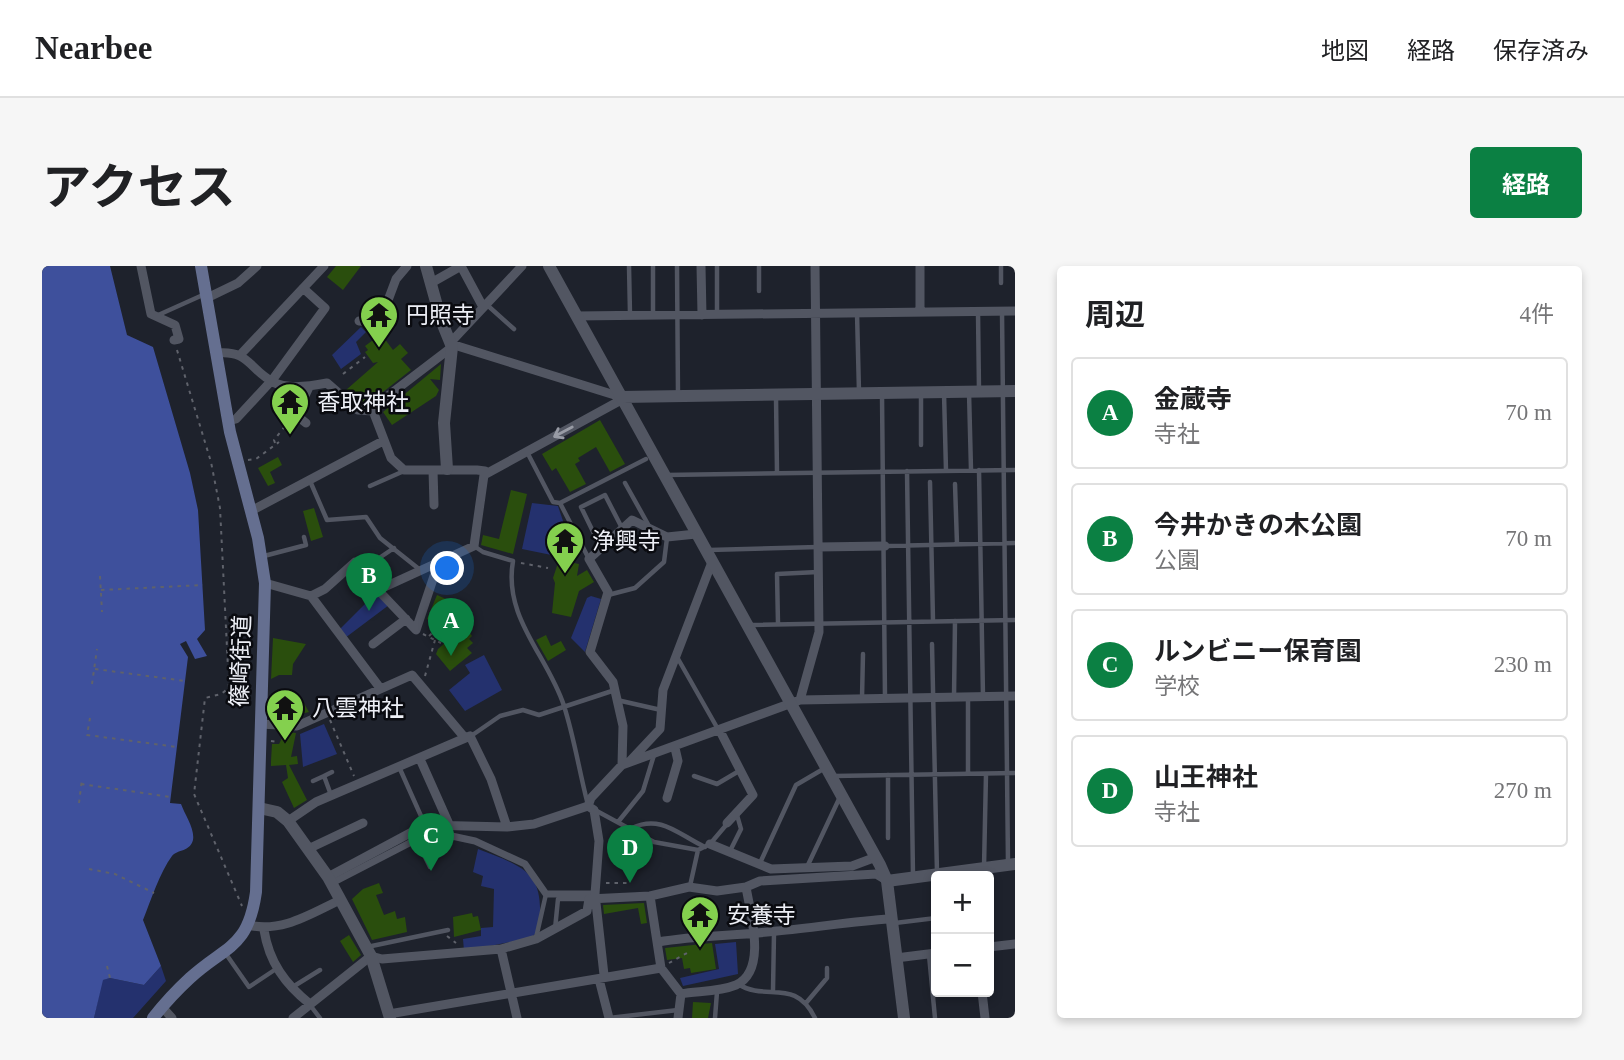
<!DOCTYPE html>
<html lang="ja">
<head>
<meta charset="utf-8">
<style>
	:root { --surface:#fff; --page:#f6f6f6; --text:#202124; --muted:#757577; --line:#e0e0e0; --accent:#0b8043 }
	body { margin:0; font-family:"Times New Roman","Noto Sans JP",serif; background:var(--page); color:var(--text) }
	.controls { position:absolute; right:21px; bottom:21px; display:grid; overflow:hidden; border-radius:7px; box-shadow:0 4px 10px #0003 }
	.controls button { width:63px; height:63px; display:grid; place-items:center; padding:0; border:0; border-bottom:2px solid var(--line); background:var(--surface); color:var(--text); font:35px sans-serif }
	.you { position:absolute; left:406px; top:303px; width:24px; height:24px; margin:-18px; border:5px solid #fff; border-radius:50%; background:#1a73e8; box-shadow:0 0 0 10px #1a73e833 }
	.badge { display:grid; place-items:center; width:46px; height:46px; border-radius:50%; background:var(--accent); color:#fff; font-size:23px; font-weight:700 }
	.pin { position:absolute; translate:-50% -58px; filter:drop-shadow(0 2px 4px #0008) }
	.pin::after { content:''; position:absolute; top:37px; width:24px; height:21px; background:inherit; clip-path:polygon(0 0,100% 0,50% 100%) }
	.list { margin:0; padding:0; list-style:none }
	h2 { display:flex; justify-content:space-between; align-items:center; height:91px; margin:0; padding:0 28px; font-size:30px }
	h2 small { font-size:23px; font-weight:400; color:var(--muted) }
	.list li { display:grid; grid-template-columns:46px 1fr auto; gap:21px; align-items:center; box-sizing:border-box; height:112px; margin:0 14px 14px; padding:0 14px; border:2px solid var(--line); border-radius:7px }
	.list b { display:block; font-size:26px; white-space:nowrap }
	.list p { margin:0; font-size:23px; white-space:nowrap; color:var(--muted) }
	.list em { font-size:23px; font-style:normal; color:var(--muted) }
	.map { position:relative; flex:none; width:973px; height:752px; overflow:hidden; border-radius:7px }
	header { display:flex; align-items:center; gap:42px; box-sizing:border-box; height:98px; padding:0 35px; background:var(--surface); border-bottom:2px solid var(--line) }
	header strong { font-size:33px }
	nav { display:flex; gap:38px; margin-inline-start:auto; font-size:24px }
	.intro { display:flex; align-items:center; justify-content:space-between; box-sizing:border-box; height:168px; padding:0 42px }
	h1 { margin:0; font-size:49px }
	.button { padding:18px 32px; border-radius:7px; background:var(--accent); color:#fff; font-size:24px; font-weight:700 }
	main { display:flex; gap:42px; padding:0 42px }
	aside { flex:1; background:var(--surface); border-radius:7px; box-shadow:0 4px 10px #0003 }
	.map>svg:first-child { display:block }
</style>
</head>
<body>
<header>
<strong>Nearbee</strong>
<nav><a>地図</a><a>経路</a><a>保存済み</a></nav>
</header>
<div class="intro"><h1>アクセス</h1><a class="button">経路</a></div>
<main>
<div class="map">
<svg width="973" height="752" viewBox="0 0 973 752">
	<rect width="100%" height="100%" fill="#1e222c"/>
	<path fill="#24316e" d="M319,61L324,66L314,76L319,88L299,103L290,89Z
		M490,237L516,240L534,294L480,283Z
		M335,326L347,339L303,372L297,364Z
		M549,330L559,333L543,386L529,372L545,332Z
		M442,389L460,424L423,445L407,424L428,407L423,399Z
		M282,458L295,488L261,501L258,468Z
		M436,583C486,602 503,607 497,664L489,672L422,685L421,673L439,670V662L451,661L452,623L439,620L441,610L431,606Z
		M694,676L696,708L641,720L638,712L677,703L673,678Z
		M119,700L124,715L91,752H52L60,714L68,712L102,719Z"/>
	<path fill="#3e509c" d="M0,0H68L85,69L111,81L148,207L156,244L163,364L155,373L165,390L153,393L144,375L138,378L146,391L128,537L139,538C143,549 153,563 151,574C148,586 136,583 130,590C118,606 109,634 101,654L119,700L102,719L68,712L61,714L52,752H0Z"/>
	<path fill="#2a4e0d" d="M294,0H319L301,24L285,11Z
		M339,68L351,84L358,78L366,87L359,93L369,104L327,137H322L304,124L336,96L331,97L323,86L326,84L323,80Z
		M399,98L398,114L388,113L397,124L394,130L350,159L341,146Z
		M558,154L583,198L568,206L554,181L536,192L538,195L533,198L544,218L528,226L514,202L510,205L500,188Z
		M236,191L240,199L228,206L233,217L226,220L216,202Z
		M469,224L485,228L471,288L439,279L441,269L457,273Z
		M272,242L281,271L269,275L261,245Z
		M517,294L537,298L535,310L545,304L552,316L537,325L529,351L510,347L513,317L511,312Z
		M395,329L424,342L429,354L423,360L430,370L427,373L431,377L425,382L430,387L408,405L394,388L396,383L413,368L409,359L415,354L403,336L396,357L385,353Z
		M504,369L509,380L519,375L524,384L506,395L494,374Z
		M231,372L264,378L251,398L250,409H237L229,413Z
		M256,427L267,446L243,452L240,446L251,439L248,433Z
		M243,466L254,467L249,491L255,490L256,498L247,499L265,534L252,542L240,516L246,512L244,499L229,500V495L230,478H237Z
		M591,578L605,582L597,600L585,597Z
		M337,617L341,627L334,629L342,649L353,645L355,653L363,651L365,666L330,674L310,633L321,623Z
		M602,637L605,657L599,658L596,642L562,648L561,639Z
		M430,647L431,651L436,650L439,664L412,671L411,651Z
		M307,669L319,689L311,696L298,675Z
		M670,677L674,703L649,707L648,702L642,703L640,692L625,694L623,682Z
		M651,736L669,737L666,752H650Z"/>
	<g fill="none" stroke-linecap="round" stroke-linejoin="round">
		<path stroke="#5f626b" stroke-width="2" stroke-dasharray="3.5 5" stroke-linecap="butt" d="M135,84L169,196L178,242L187,422L179,428L163,432L152,528L200,640
			M301,108L323,91
			M233,177L232,174L248,154
			M206,194L214,193L237,176
			M479,297L506,302
			M58,310L60,346
			M59,324L161,319
			M381,368L399,377
			M387,370L401,357
			M53,403L143,415
			M383,410L393,374
			M50,418L55,383
			M48,452L45,469L135,481
			M288,454L312,510
			M229,475L236,476
			M39,518L129,531
			M37,537L40,513
			M47,603L73,608L112,627
			M564,617H585
			M405,670L414,677
			M627,697L645,687
			M65,700L68,712"/>
		<path stroke="#525662" stroke-width="4.5" d="M587,0L588,48
			M635,0L636,129
			M675,0V48
			M717,0V25
			M959,0V17
			M444,38L472,63
			M936,46L937,125
			M960,46L966,597
			M815,47L817,126
			M611,48V0
			M114,50L163,28
			M927,126L929,204
			M879,127V179
			M902,127L904,205
			M840,129L843,432
			M734,131L735,207
			M485,186L511,236L518,237L547,293
			M937,204L941,431
			M865,205L871,610
			M624,209L973,204
			M268,215L285,254L324,251L338,272L377,303
			M888,216L891,355
			M583,217L607,260
			M913,218L915,278
			M328,220L362,205
			M518,237L604,193
			M432,280L441,286L471,295C461,352 506,390 522,440C532,471 537,504 545,535
			M844,280L973,277
			M559,282L539,241L563,229L580,262
			M667,284L776,281
			M222,290L264,279L262,271
			M321,303L352,282
			M566,329L593,322L622,296L625,272
			M736,358L735,308L776,306
			M708,359L973,354
			M890,378L895,607
			M635,391L677,465
			M912,431L913,355
			M820,432L821,388
			M575,434L619,444
			M429,470L458,450L481,444L497,449L570,425
			M358,503L383,559
			M926,508V432
			M652,510L675,518L697,505
			M792,510L973,507
			M271,515L282,510
			M289,529L282,510L290,506
			M553,544L612,576L656,584L668,578L685,558
			M576,556L601,525L612,489
			M590,562C619,548 637,569 663,581
			M370,565L388,601
			M846,572V509
			M688,585L699,563L695,549
			M718,597L754,519L783,502
			M765,601L797,533
			M942,601L944,508
			M648,620L656,584
			M853,657L894,652
			M513,663L516,633H547
			M494,672L504,628
			M325,681L406,664
			M184,688L207,721L234,703
			M887,689L893,752
			M696,718C724,736 753,711 773,752
			M249,722L278,704
			M731,724L732,667
			M764,737L785,712V702
			M268,739L278,752
			M567,752L636,744
			M673,752L675,726"/>
		<path stroke="#525662" stroke-width="7" d="M294,615L383,569H405L433,575L483,598L504,628H553"/>
		<path stroke="#525662" stroke-width="9" d="M99,0L109,48L133,59L137,73L132,74
			M659,0L660,49
			M878,0V46
			M389,17L419,0L441,41
			M165,32L196,17L215,0
			M534,50L973,45
			M317,55L334,56L339,53L354,13L365,0
			M409,76L480,0
			M409,78L579,131
			M175,87C207,84 207,103 231,116C245,124 270,120 285,117L316,144L331,145
			M199,88L282,0
			M331,145L349,192L362,204H435L443,205L442,209
			M331,145L334,139L410,81
			M186,155L194,153L231,113L283,42L261,22
			M264,157L254,149L267,121
			M391,204L392,239
			M442,209L581,133
			M209,245L341,175
			M776,281L843,280
			M223,317L269,330L283,323L313,296L336,324L432,280L442,209
			M336,324L374,364L397,295
			M269,330L338,422
			M331,378L364,353
			M758,434L973,430
			M218,458L255,460L370,409L423,472
			M678,465L711,529L685,557
			M378,493L407,558
			M587,496L618,463L621,424L670,296
			M580,499L581,460L571,416L548,386L566,326L547,293L590,254L625,271L654,268
			M625,532L636,495L633,482
			M546,540L549,532L580,499L758,434L777,366L773,0
			M246,555L274,536L428,470L449,513L465,561
			M668,578L729,603L810,600L834,591
			M266,583L321,557
			M286,611L383,559L465,561L492,558L546,540L552,544L557,575L553,628L562,709L558,717L567,752
			M608,630L619,702L639,728L636,752
			M206,659C240,667 268,648 298,634
			M222,664C227,696 243,718 268,738
			M616,676C656,669 695,670 735,665C773,662 810,655 848,653
			M947,681L973,678
			M459,683L475,752
			M854,692L894,687
			M940,726L943,752
			M639,728C656,725 677,726 694,719C726,705 708,646 704,621
			M120,741L130,752
			M347,748L619,702
			M251,752L329,690L340,693L459,683L494,673L545,645L547,633L608,630L647,621L675,625L704,621L718,615L834,608L844,614"/>
		<path stroke="#525662" stroke-width="12" d="M384,0L399,54L410,81L402,157L405,203
			M507,0L838,599L845,615L862,752
			M579,131L973,125
			M217,542L235,546L246,555L286,611L329,690L348,752
			M845,615L973,598"/>
		<path stroke="#656f90" stroke-width="12" d="M111,752C122,738 135,724 148,712C184,679 206,683 214,626L223,317L216,272L188,166L159,0"/>
	</g>
	<defs><path id="oneway-shaft" d="M-6 0H5M1.5-3L5.5 0L1.5 3" fill="none" stroke-width="1.6" stroke-linecap="round" stroke-linejoin="round" transform="scale(1.75)"/></defs>
	<use stroke="#989ba5" href="#oneway-shaft" transform="translate(521 166) rotate(152)"/>
	<defs>
		<symbol id="temple-pin" viewBox="-11 -11 22 30"><path d="M0 17L-7.5 6A9.5 9.5 0 1 1 7.5 6Z" fill="#84d04e" stroke="#0a0b10"/><path d="M0-6L5-2H3V0L6.5 2.5H4V6H1.5V3h-3V6H-4V2.5H-6.5L-3 0V-2H-5Z" fill="#111"/></symbol>
	</defs>
	<g fill-rule="evenodd">
		<use href="#temple-pin" x="315" y="27" width="44" height="60"/>
		<use href="#temple-pin" x="226" y="114" width="44" height="60"/>
		<use href="#temple-pin" x="501" y="253" width="44" height="60"/>
		<use href="#temple-pin" x="221" y="420" width="44" height="60"/>
		<use href="#temple-pin" x="636" y="627" width="44" height="60"/>
	</g>
	<g text-anchor="middle" dominant-baseline="central" stroke-width="5" stroke-linejoin="round" paint-order="stroke">
		<g font-size="23" fill="#edeff6" stroke="#0a0b10" text-anchor="start">
			<text x="364" y="49">円照寺</text>
			<text x="275" y="136">香取神社</text>
			<text x="550" y="275">浄興寺</text>
			<text x="270" y="442">八雲神社</text>
			<text x="685" y="649">安養寺</text>
		</g>
		<g font-size="23" fill="#edeff6" stroke="#0a0b10">
			<text transform="translate(199 395) rotate(-88)">篠崎街道</text>
		</g>
	</g>
</svg>
<div class="controls">
<button>+</button>
<button>−</button>
</div>
<div class="you"></div>
<div class="pin badge" style="left:409px;top:390px">A</div>
<div class="pin badge" style="left:327px;top:345px">B</div>
<div class="pin badge" style="left:389px;top:605px">C</div>
<div class="pin badge" style="left:588px;top:617px">D</div>
</div>
<aside>
<h2>周辺<small>4件</small></h2>
<ul class="list">
<li><span class="badge">A</span><div><b>金蔵寺</b><p>寺社</p></div><em>70 m</em></li>
<li><span class="badge">B</span><div><b>今井かきの木公園</b><p>公園</p></div><em>70 m</em></li>
<li><span class="badge">C</span><div><b>ルンビニー保育園</b><p>学校</p></div><em>230 m</em></li>
<li><span class="badge">D</span><div><b>山王神社</b><p>寺社</p></div><em>270 m</em></li>
</ul>
</aside>
</main>
</body>
</html>
